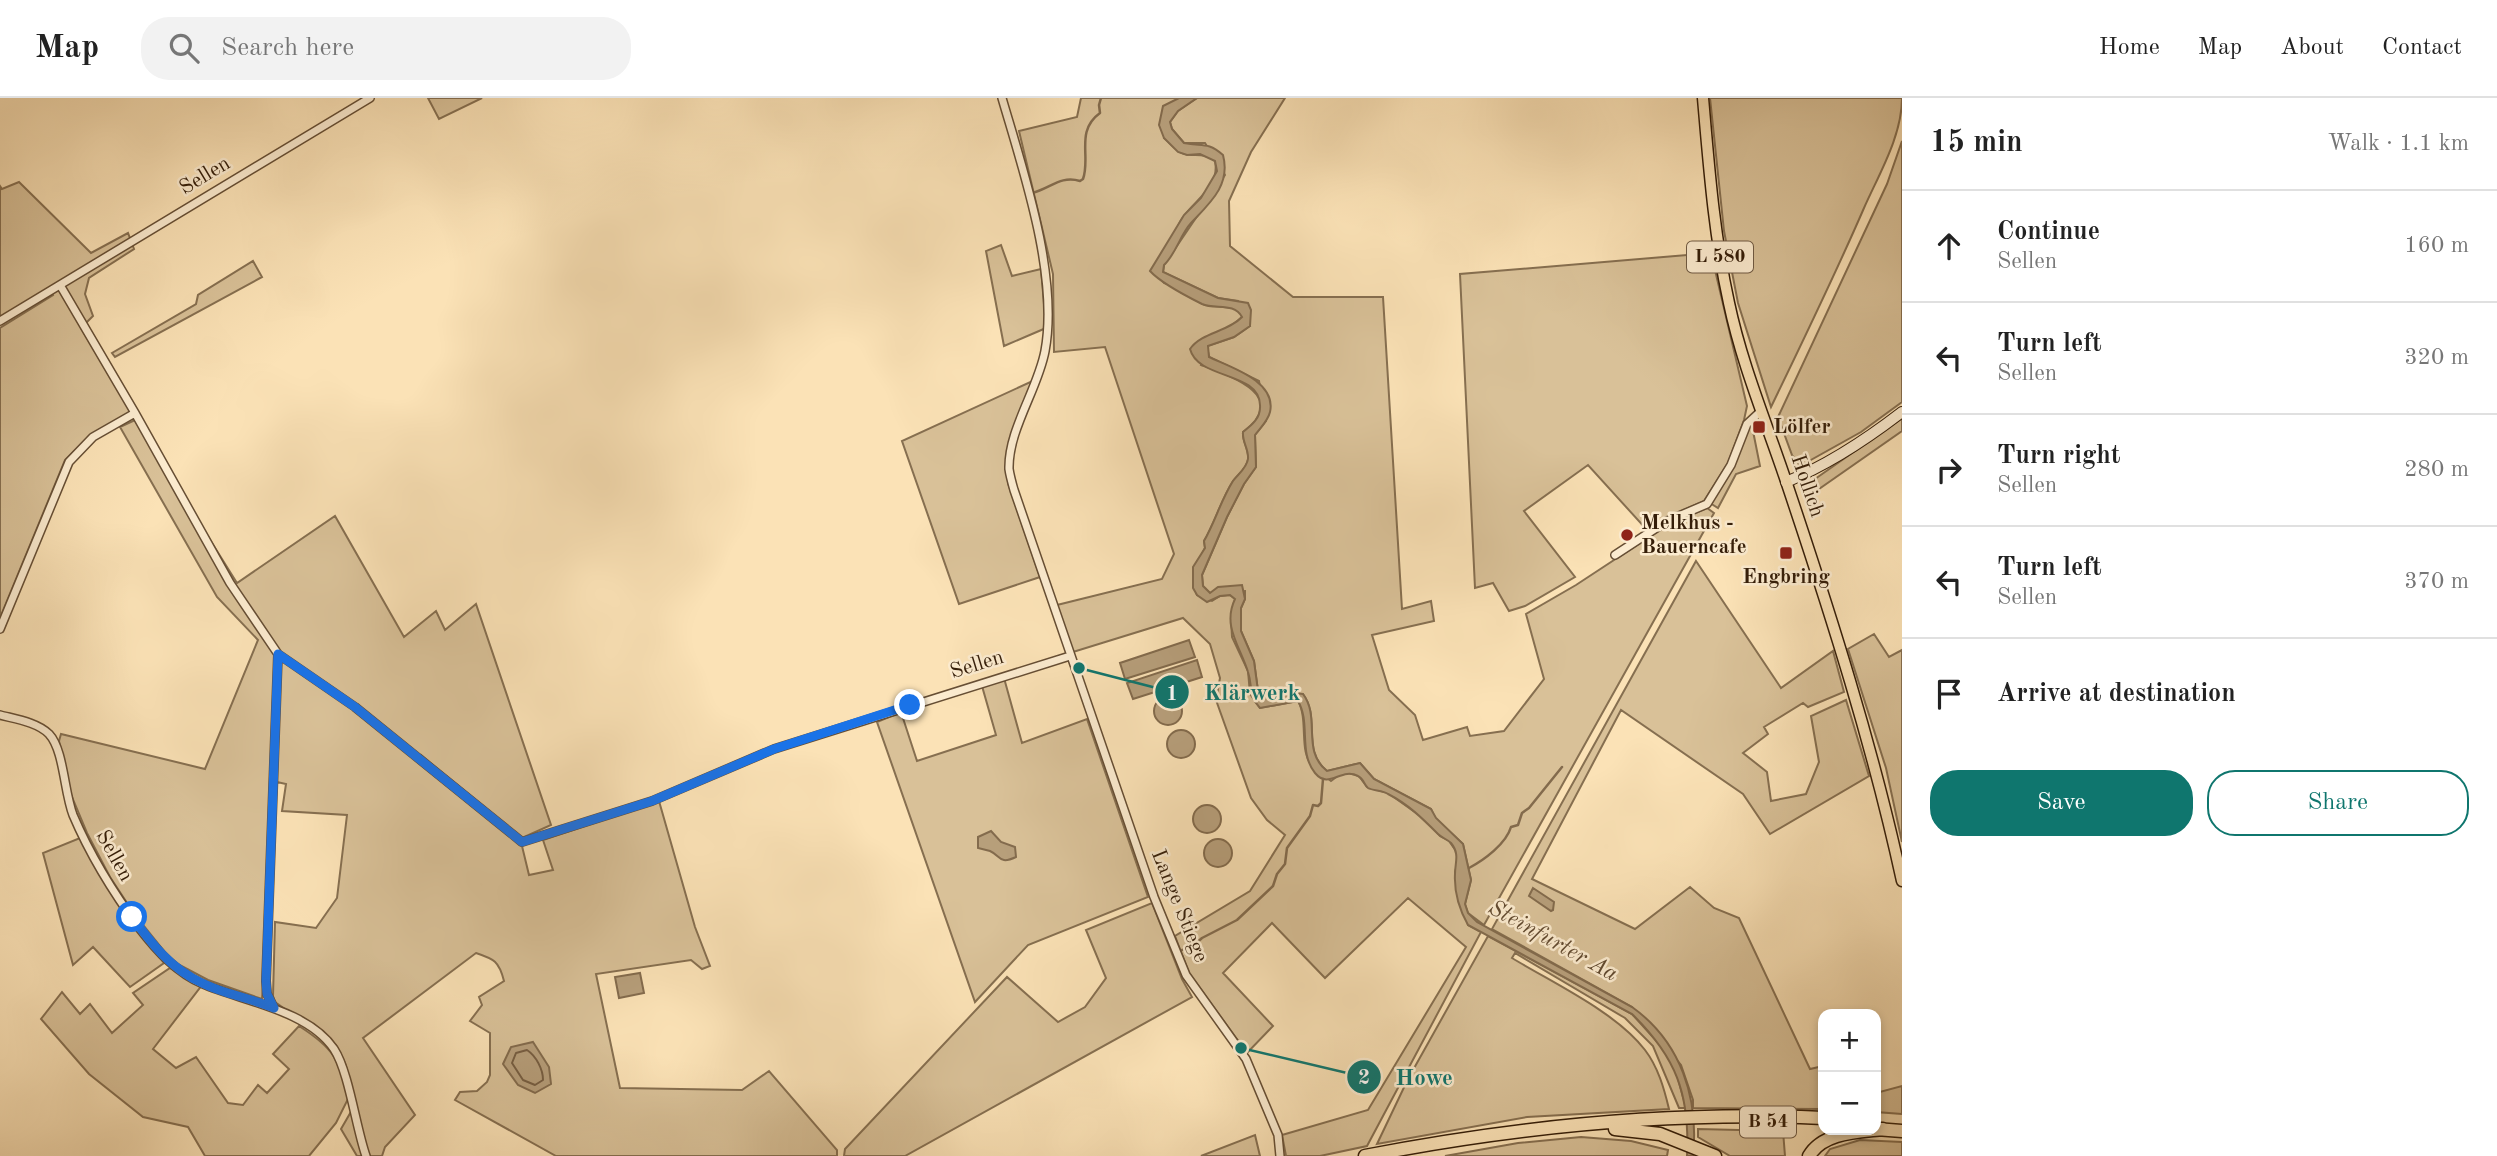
<!DOCTYPE html>
<html lang="en">
<head>
<meta charset="utf-8">
<style>
	:root { --surface:#fff; --page:#f2f2f2; --text:#222; --muted:#767676; --line:#e0e0e0; --accent:#0f766e }
	body { margin:0; font-family:"Old Standard TT",serif; background:var(--page); color:var(--text) }
	.controls { position:absolute; right:21px; bottom:21px; display:grid; overflow:hidden; border-radius:14px; box-shadow:0 4px 10px #0003 }
	.controls button { width:63px; height:63px; display:grid; place-items:center; padding:0; border:0; border-bottom:2px solid var(--line); background:var(--surface); color:var(--text); font:35px sans-serif }
	.stop { position:absolute; width:21px; height:21px; margin:-16px; border:5px solid #1a73e8; border-radius:50%; background:#fff }
	.stop.end { background:#1a73e8; border-color:#fff; box-shadow:0 2px 7px #0008 }
	.list { margin:0; padding:0; list-style:none }
	h2 { display:flex; justify-content:space-between; align-items:center; height:91px; margin:0; padding:0 28px; font-size:30px }
	h2 small { font-size:23px; font-weight:400; color:var(--muted) }
	.list li { display:grid; grid-template-columns:46px 1fr auto; gap:21px; align-items:center; box-sizing:border-box; height:112px; padding:0 28px; border-top:2px solid var(--line) }
	.list b { display:block; font-size:26px; white-space:nowrap }
	.list p { margin:0; font-size:23px; white-space:nowrap; color:var(--muted) }
	.list em { font-size:23px; font-style:normal; color:var(--muted) }
	.actions { display:flex; gap:14px; padding:21px 28px }
	.actions a { flex:1; padding:16px 0; border:2px solid var(--accent); border-radius:28px; text-align:center; font-size:24px; color:var(--accent) }
	.actions .main { background:var(--accent); color:#fff }
	.icon { flex:none; width:38px; height:38px; fill:none; stroke:currentColor; stroke-width:2; stroke-linecap:round; stroke-linejoin:round }
	.map { position:relative; flex:none; width:1902px; height:1058px; overflow:hidden }
	header { display:flex; align-items:center; gap:42px; box-sizing:border-box; height:98px; padding:0 35px; background:var(--surface); border-bottom:2px solid var(--line) }
	header strong { font-size:33px }
	nav { display:flex; gap:38px; margin-inline-start:auto; font-size:24px }
	.search { width:490px; height:63px; background:var(--page); display:flex; align-items:center; gap:18px; box-sizing:border-box; padding:0 24px; border-radius:28px; color:var(--muted); font-size:26px }
	main { display:flex }
	aside { flex:1; background:var(--surface) }
	.map>svg:first-child { display:block }
</style>
</head>
<body>
<header>
<strong>Map</strong>
<div class="search"><svg class="icon" aria-label="search" viewBox="0 0 24 24"><circle cx="10" cy="10" r="6"/><path d="M15 15l6 6"/></svg>Search here</div>
<nav><a>Home</a><a>Map</a><a>About</a><a>Contact</a></nav>
</header>
<main>
<div class="map">
<svg width="1902" height="1058" viewBox="0 0 1902 1058">
	<rect width="100%" height="100%" fill="#fbe2b6"/>
	<filter id="stains"><feTurbulence type="fractalNoise" baseFrequency=".00286" numOctaves="4"/><feColorMatrix values="0 0 0 0 .2 0 0 0 0 .09 0 0 0 0 .02 0 0 0 .5 -.17"/></filter>
	<radialGradient id="worn" r=".72"><stop offset=".6" stop-color="#630" stop-opacity="0"/><stop offset="1" stop-color="#630" stop-opacity=".3"/></radialGradient>
	<path fill="#d9c198" stroke="#866f50" stroke-width="2" d="M428,0H482L439,21Z
		M1081,0H1179L1173,5L1164,40C1170,45 1175,52 1182,55C1194,60 1202,53 1215,63C1220,88 1197,100 1184,118C1178,125 1176,135 1171,142C1164,152 1159,159 1153,170L1164,185L1175,189L1180,194L1205,207L1233,210L1240,214L1242,219C1233,228 1223,233 1211,237L1201,267C1231,278 1291,298 1243,334C1242,344 1249,351 1248,361C1247,370 1238,376 1233,383C1221,402 1215,424 1204,443L1205,450C1197,466 1189,478 1197,497L1212,503L1220,498L1230,497L1235,501L1231,521L1232,539L1248,573L1250,596L1260,610L1298,603C1309,622 1298,654 1313,669C1318,674 1325,678 1331,683L1339,677L1348,675L1359,678L1367,689L1388,695L1426,722L1440,738L1449,743L1456,753L1458,764L1455,774L1468,827L1481,834L1367,1048L1320,1058H1286L1282,1037L1368,1012L1466,849L1408,800L1325,880L1272,825L1223,875L1273,928L1247,955L1189,875L1175,838L1250,793L1285,737L1267,722L1251,700L1216,602L1220,580L1210,546L1183,520L1073,554L1057,507L1162,481L1174,456L1105,249L1054,254L1053,176L1019,33L1077,19Z
		M1197,0H1285L1251,54L1229,103L1230,148L1293,199H1383L1402,511L1431,503L1434,523L1372,537L1389,592L1415,617L1423,642L1467,629L1470,638L1504,633L1544,581L1526,516L1576,487L1669,426L1707,410L1714,415L1484,827L1468,815L1465,806L1471,782L1463,746L1435,720L1431,711L1374,681L1360,665L1327,673C1301,652 1321,620 1303,596L1270,600L1260,597L1258,593L1254,563L1241,533V510L1245,501V493L1210,495L1203,488L1202,477L1227,419L1244,386L1256,369L1255,337L1266,323L1259,283L1209,259L1207,248L1234,239L1250,228L1238,203L1218,200L1163,174L1164,167L1225,77L1205,45H1184L1172,31L1170,24L1178,13Z
		M1710,0H1902C1902,38 1879,76 1864,110C1835,177 1803,243 1771,309L1738,205L1724,133Z
		M1902,43V304L1861,334L1800,368L1792,357L1778,319L1887,86Z
		M19,84L91,155L128,135L134,151L89,180L85,196L93,218L81,230L131,314L90,337L65,362L0,520V230L53,197L50,190L0,220V88L2,91Z
		M1001,147L1012,178L1041,171L1046,230L1004,248L986,153Z
		M1711,155L1747,308L1744,322L1728,365L1704,403L1668,419L1647,432L1588,367L1524,413L1575,479L1525,508L1509,513L1493,485L1475,490L1460,176Z
		M253,163L262,179L115,259L112,255L196,206L198,197Z
		M1037,281L1009,351L1008,385L1040,479L959,506L902,343Z
		M1902,320V333L1809,398L1805,388Z
		M135,322L237,485L335,418L404,539L436,513L445,532L476,506L551,727L522,740L421,657L416,663L522,748L529,777L553,772L543,742L659,703L695,829L710,868L702,871L691,862L596,876L620,990L742,992L769,973L837,1052V1058H556L455,1002L460,994L477,993L487,984L490,977V935L470,923L482,907L479,899L504,883C499,863 494,861 476,855L363,940L415,1017L385,1049L382,1058H357L341,1031L356,1005L345,965L336,947L275,904L273,898L275,824L316,830L337,800L347,717L282,713L286,686L277,684L262,901L208,882L172,863L135,817L110,779L87,735L69,692L59,643L61,636L205,671L258,542L217,499L120,329Z
		M1752,328L1760,368L1736,376L1718,410L1710,405L1748,329Z
		M1696,463L1781,590L1833,553L1844,594L1808,609L1803,605L1764,629L1768,636L1743,655L1767,674L1771,703L1806,696L1819,664L1811,618L1846,602L1869,678L1770,736L1743,696L1621,612L1532,781L1635,831L1690,789L1714,810L1739,820L1810,971L1823,968V1011L1693,1010V1002L1681,967L1632,909L1492,831Z
		M1874,536L1889,559L1902,552V744L1886,670L1848,551Z
		M1004,580L1022,645L1087,621L1148,799L1028,847L975,904L877,624L901,614L917,663L996,637L982,588Z
		M80,740C104,786 132,825 164,865L130,889L93,849L73,867L43,755Z
		M1152,805L1182,881L1192,899L905,1058H844L845,1051L1007,879L1058,924L1085,909L1106,880L1086,832Z
		M1488,838L1632,916L1661,948L1675,970L1686,1010H1679L1653,948L1625,920L1515,855L1512,860C1553,885 1616,914 1645,952C1658,969 1664,990 1669,1011L1527,1019L1377,1046L1408,981Z
		M170,870L202,887L153,951L176,970L196,959L228,1005L243,1007L258,987L267,995L289,971L273,956L299,928C335,951 338,960 348,1001L336,1025L309,1058H205L188,1029L143,1019L89,976L41,921L62,894L80,916L90,906L112,935L143,907L133,895Z
		M1902,988V1016L1876,1014V995Z
		M1698,1031L1783,1033L1785,1058H1730L1698,1039Z
		M1255,1037L1260,1058H1201Z
		M1581,1039L1631,1043L1668,1052L1667,1058H1445L1518,1045Z
		M1860,1042L1902,1044V1058H1825L1830,1051Z"/>
	<path fill="#b79f7b" stroke="#836b4d" stroke-width="2" d="M1179,0H1197L1178,13L1170,24L1172,31L1184,45C1202,49 1207,43 1223,57C1231,87 1210,105 1191,125C1180,137 1176,156 1164,167L1163,174L1218,200L1248,205L1251,212L1250,228L1234,239L1208,248L1209,259C1230,269 1277,283 1270,314C1268,323 1260,330 1255,337L1256,369L1244,386L1227,419L1202,477L1203,488L1210,495L1218,489L1242,487L1245,501L1241,510V533L1254,563L1258,593L1260,597L1270,600L1286,594L1303,596C1321,620 1301,653 1327,673L1360,665L1374,681L1431,711L1436,720L1463,746L1471,782L1465,806L1468,815L1477,824L1632,909C1681,944 1699,1000 1693,1058H1687C1690,996 1676,959 1632,916L1468,827C1459,811 1454,794 1455,776C1455,764 1460,756 1451,745C1447,741 1442,740 1438,736C1423,721 1408,706 1388,696C1383,692 1373,693 1368,690C1364,687 1364,681 1358,678C1341,669 1329,692 1315,675C1298,654 1311,625 1298,603L1260,610C1248,597 1253,589 1248,574C1240,548 1222,528 1235,501L1230,497L1220,498L1207,504L1197,497L1193,490V469L1205,450L1204,443C1215,424 1221,402 1233,383C1238,376 1247,370 1248,361C1249,351 1242,344 1243,334C1252,327 1261,320 1260,307C1259,273 1198,282 1190,251C1202,234 1228,234 1242,219C1234,204 1215,212 1202,206C1188,199 1160,184 1150,173L1184,117L1201,100L1217,73L1215,63L1200,56L1187,57L1178,54L1164,40L1159,27L1163,8Z
		M1189,542L1195,559L1125,581L1120,565Z
		M1197,562L1202,579L1133,601L1127,585Z
		M1154 613a14 14 0 1 1 28 0a14 14 0 1 1-28 0Z
		M1167 646a14 14 0 1 1 28 0a14 14 0 1 1-28 0Z
		M1193 721a14 14 0 1 1 28 0a14 14 0 1 1-28 0Z
		M991,733L1001,744L1015,749L1016,759C999,767 1001,758 990,753C986,752 982,751 978,750V739Z
		M1204 755a14 14 0 1 1 28 0a14 14 0 1 1-28 0Z
		M1533,790L1554,804L1553,812L1551,813L1529,798Z
		M640,875L644,895L619,900L615,879Z
		M533,944L549,969L551,986L535,995L518,987L503,966L511,949Z"/>
	<g fill="none" stroke-linecap="round" stroke-linejoin="round">
		<path stroke="#765e42" stroke-width="2" d="M527,952C536,958 543,971 543,982L535,987L523,982L512,965L516,955Z"/>
		<path stroke="#836b4d" stroke-width="2.5" d="M1032,95C1050,91 1060,77 1080,83L1083,81C1091,59 1075,33 1100,15L1099,7L1101,0
			M1469,770C1484,762 1506,746 1511,729L1518,727L1522,715L1529,710L1562,669
			M1182,852L1191,850L1202,840L1237,822L1273,788L1277,776L1285,766L1287,750L1310,718L1313,707L1318,708L1321,705L1323,681"/>
		<defs>
			<path id="street" d="M1002,0C1023,72 1059,178 1045,253C1038,291 1008,332 1009,371C1010,378 1012,385 1014,392L1154,799L1186,877L1246,961L1278,1037L1280,1058
				M60,187L135,315L230,485L278,556L355,609L522,744L652,703L774,651L1070,558
				M0,223L370,0
				M1615,457L1667,423L1707,406L1731,367L1747,326L1761,313
				M0,531L69,364L93,339L135,315
				M0,617C15,621 37,624 49,636C64,652 64,694 73,717C90,757 114,796 140,831C157,853 177,875 203,886C242,903 308,912 334,951C349,974 356,1030 366,1058
				M274,910L267,896L266,883L278,556"/>
			<path id="secondary" d="M1786,384C1828,367 1867,341 1902,314"/>
			<path id="primary" d="M1703,0C1709,69 1714,137 1729,205C1742,267 1767,326 1787,386C1831,517 1873,649 1902,783"/>
			<path id="highway" d="M1615,1031L1660,1036L1715,1058
				M1876,1031L1902,1033
				M1365,1058C1515,1029 1670,1013 1823,1020
				M1809,1058C1823,1034 1858,1034 1883,1031"/>
		</defs>
		<use href="#street" stroke="#664e34" stroke-width="10"/>
		<use href="#secondary" stroke="#341d08" stroke-width="12"/>
		<use href="#primary" stroke="#341d08" stroke-width="13"/>
		<use href="#highway" stroke="#341d08" stroke-width="15"/>
		<use href="#street" stroke="#fcecd0" stroke-width="7"/>
		<use href="#secondary" stroke="#fcecd0" stroke-width="10"/>
		<use href="#primary" stroke="#fbe2b6" stroke-width="10"/>
		<use href="#highway" stroke="#fbe2b6" stroke-width="12"/>
	</g>
	<g fill="none" stroke-linecap="round" stroke-linejoin="round">
		<path stroke="#1a73e8" stroke-width="9" d="M132,819C151,845 171,871 202,885C224,896 250,900 274,910L267,896L266,883L278,556L355,609L522,744L652,703L774,651L910,607"/>
	</g>
	<g fill="#8f2418" stroke="#fcecd0" stroke-width="2.5">
		<rect x="1752" y="322" width="14" height="14" rx="3.5"/>
		<circle cx="1627" cy="437" r="7"/>
		<rect x="1779" y="448" width="14" height="14" rx="3.5"/>
	</g>
	<g text-anchor="middle" dominant-baseline="central" stroke-width="5" stroke-linejoin="round" paint-order="stroke">
		<g fill="#fcecd0" stroke="#705b44" stroke-width="2">
			<rect x="1687" y="143.5" width="66" height="31" rx="5"/>
			<rect x="1740" y="1008.5" width="56" height="31" rx="5"/>
		</g>
		<g font-size="19" font-weight="bold" fill="#341d08">
			<text x="1720" y="159">L 580</text>
			<text x="1768" y="1024">B 54</text>
		</g>
		<g font-size="21" fill="#341d08" stroke="#fcecd0">
			<text transform="translate(205 78) rotate(-31)">Sellen</text>
			<text transform="translate(1807 388) rotate(71)">Hollich</text>
			<text transform="translate(977 567) rotate(-17)">Sellen</text>
			<text transform="translate(114 758) rotate(61)">Sellen</text>
			<text transform="translate(1179 808) rotate(68)">Lange Stiege</text>
		</g>
		<g font-size="21" font-weight="bold" fill="#341d08" stroke="#fcecd0" text-anchor="start">
			<text x="1773" y="329">Lölfer</text>
			<text x="1641" y="425">Melkhus -<tspan x="1641" dy="24">Bauerncafe</tspan></text>
			<text x="1786" y="479" text-anchor="middle">Engbring</text>
		</g>
		<g font-size="23" font-style="italic" fill="#624a30" stroke="#fcecd0">
			<text transform="translate(1553 843) rotate(29)">Steinfurter Aa</text>
		</g>
	</g>
	<path fill="none" stroke="#0f766e" stroke-width="2.5" d="M1079 570L1172 594M1241 950L1364 979"/>
	<g fill="#0f766e" stroke="#fcecd0" stroke-width="2.5">
		<circle cx="1079" cy="570" r="7"/>
		<circle cx="1241" cy="950" r="7"/>
		<circle cx="1172" cy="594" r="18"/>
		<circle cx="1364" cy="979" r="18"/>
	</g>
	<g font-size="21" text-anchor="middle" font-weight="bold" fill="#fff">
		<text x="1172" y="602">1</text>
		<text x="1364" y="986">2</text>
	</g>
	<g font-size="23" text-anchor="middle" font-weight="bold" fill="#0f766e" stroke="#fcecd0" stroke-width="5" stroke-linejoin="round" paint-order="stroke">
		<text x="1252" y="602">Klärwerk</text>
		<text x="1424" y="987">Howe</text>
	</g>
	<rect width="100%" height="100%" filter="url(#stains)"/>
	<rect width="100%" height="100%" fill="url(#worn)"/>
</svg>
<div class="controls">
<button>+</button>
<button>−</button>
</div>
<div class="stop" style="left:132px;top:819px"></div>
<div class="stop end" style="left:910px;top:607px"></div>
</div>
<aside>
<h2>15 min<small>Walk · 1.1 km</small></h2>
<ul class="list">
<li><svg class="icon" aria-label="ahead" viewBox="0 0 24 24"><path d="M12 20V5M6 11l6-6 6 6"/></svg><div><b>Continue</b><p>Sellen</p></div><em>160 m</em></li>
<li><svg class="icon" aria-label="left" viewBox="0 0 24 24"><path d="M17 20v-9H6M10 6l-5 5 5 5"/></svg><div><b>Turn left</b><p>Sellen</p></div><em>320 m</em></li>
<li><svg class="icon" aria-label="right" viewBox="0 0 24 24"><path d="M7 20v-9h11M14 6l5 5-5 5"/></svg><div><b>Turn right</b><p>Sellen</p></div><em>280 m</em></li>
<li><svg class="icon" aria-label="left" viewBox="0 0 24 24"><path d="M17 20v-9H6M10 6l-5 5 5 5"/></svg><div><b>Turn left</b><p>Sellen</p></div><em>370 m</em></li>
<li><svg class="icon" aria-label="arrive" viewBox="0 0 24 24"><path d="M6 21V4h12l-3 4 3 4H6"/></svg><div><b>Arrive at destination</b></div></li>
</ul>
<div class="actions"><a class="main">Save</a><a>Share</a></div>
</aside>
</main>
</body>
</html>
